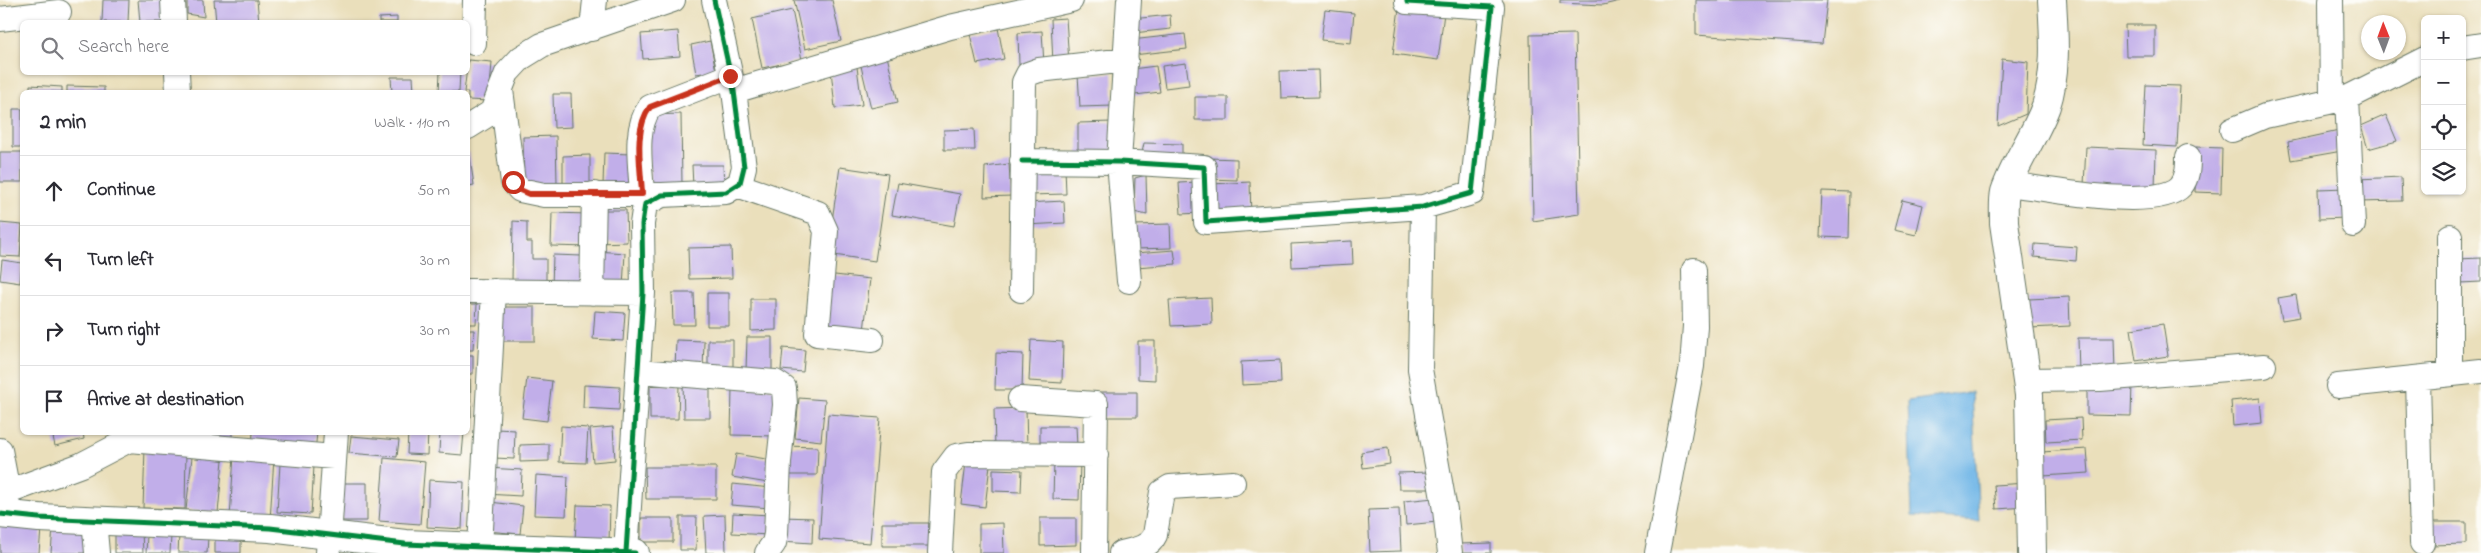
<!DOCTYPE html>
<html lang="en">
<head>
<meta charset="utf-8">
<style>
	:root { --surface:#fff; --page:#f7f7f7; --text:#2b2b33; --muted:#7c7c81; --line:#e1e1e2 }
	body { margin:0; font-family:"Indie Flower",sans-serif; background:var(--page); color:var(--text) }
	.controls { position:absolute; right:15px; top:15px; display:grid; overflow:hidden; border-radius:8px; box-shadow:0 1px 4px #0004 }
	.controls button { width:45px; height:45px; display:grid; place-items:center; padding:0; border:0; border-bottom:1px solid var(--line); background:var(--surface); color:var(--text); font:25px sans-serif }
	.compass { position:absolute; left:2361px; top:15px; width:45px; height:45px; border-radius:50%; background:var(--surface); box-shadow:0 1px 4px #0004; rotate:359deg }
	.stop { position:absolute; width:15px; height:15px; margin:-11px; border:4px solid #c8321e; border-radius:50%; background:#fff }
	.stop.end { background:#c8321e; border-color:#fff; box-shadow:0 1px 5px #0008 }
	.list { margin:0; padding:0; list-style:none }
	h2 { display:flex; justify-content:space-between; align-items:center; height:65px; margin:0; padding:0 20px; font-size:21px }
	h2 small { font-size:16px; font-weight:400; color:var(--muted) }
	.list li { display:grid; grid-template-columns:32px 1fr auto; gap:15px; align-items:center; box-sizing:border-box; height:70px; padding:0 20px; border-top:1px solid var(--line) }
	.list b { display:block; font-size:19px; white-space:nowrap }
	.list em { font-size:16px; font-style:normal; color:var(--muted) }
	.icon { flex:none; width:28px; height:28px; fill:none; stroke:currentColor; stroke-width:2; stroke-linecap:round; stroke-linejoin:round }
	.map { position:relative; flex:none; width:2481px; height:553px; overflow:hidden }
	.search { position:absolute; background:var(--surface); box-shadow:0 1px 4px #0004; left:20px; top:20px; width:450px; height:55px; display:flex; align-items:center; gap:12px; box-sizing:border-box; padding:0 18px; border-radius:8px; color:var(--muted); font-size:19px }
	.panel { position:absolute; background:var(--surface); box-shadow:0 1px 4px #0004; left:20px; top:90px; width:450px; height:345px; border-radius:8px }
	.map>svg:first-child { display:block }
</style>
</head>
<body>
<div class="map">
<svg width="2481" height="553" viewBox="0 0 2481 553">
	<rect width="100%" height="100%" fill="#fdfcf7"/>
	<filter id="ink" filterUnits="userSpaceOnUse"><feTurbulence type="fractalNoise" baseFrequency=".02" numOctaves="2"/><feDisplacementMap in="SourceGraphic" scale="10" xChannelSelector="R" yChannelSelector="G"/><feConvolveMatrix kernelMatrix="1 2 1 2 8 2 1 2 1" color-interpolation-filters="sRGB"/></filter>
	<filter id="wash" filterUnits="userSpaceOnUse"><feTurbulence type="fractalNoise" baseFrequency=".0096" numOctaves="4" result="noise"/><feDisplacementMap in="SourceGraphic" scale="20" xChannelSelector="R" yChannelSelector="G"/><feGaussianBlur stdDeviation="1.12" result="paint"/><feColorMatrix in="noise" values="0 0 0 0 0 0 0 0 0 0 0 0 0 0 0 0 0 1.4 0 .05"/><feComposite in="paint" operator="in"/></filter>
	<g filter="url(#wash)">
		<rect width="100%" height="100%" fill="#eadfbb"/>
		<path fill="#70b6e7" stroke="#487a8e" d="M1972,392L1979,521L1912,516L1908,401Z"/>
		<g id="blocks">
			<path fill="#c1aee9" d="M103,0H129L128,22H102Z
				M138,0H167L168,22H140Z
				M187,0H203L204,17L187,14Z
				M214,0H257L259,22H216Z
				M794,0H832L841,41L805,49Z
				M1560,0H1620V1L1603,5L1560,3Z
				M1696,0H1827L1822,44L1696,35Z
				M1399,8L1444,13L1438,60L1393,54Z
				M792,10L802,60L762,68L752,19Z
				M1325,10L1354,13L1351,43L1321,40Z
				M1170,15L1171,29L1133,33L1132,19Z
				M397,17V22H379V18Z
				M1066,18L1069,63L1053,64L1051,19Z
				M2125,25H2155V56H2126Z
				M998,28L1004,59L977,64L970,34Z
				M678,31L680,56L643,59L641,34Z
				M1042,31L1044,65H1019L1018,33Z
				M1185,34L1187,49L1133,55L1131,40Z
				M1575,34L1579,214L1533,221L1530,35Z
				M710,41L716,71L696,74L691,45Z
				M887,56L898,102L871,108L860,62Z
				M2002,59L2028,62L2026,114L1998,126Z
				M468,60L492,62L489,101L468,100V92H464Z
				M1186,63L1189,85L1165,88L1162,66Z
				M1156,66L1160,92L1135,95L1132,69Z
				M857,67L862,105L835,108L831,70Z
				M1318,70L1319,97L1281,98L1280,71Z
				M440,72H460L459,92H439Z
				M1112,73L1113,106L1080,107L1078,75Z
				M391,77H413L414,92H392Z
				M30,85L62,87V92H30Z
				M2146,85L2180,86L2177,147L2143,145Z
				M67,86L104,87V92H67Z
				M553,94H571L572,127L554,128Z
				M1195,97H1228V120H1195Z
				M13,109H22V147H13Z
				M681,114L682,186H650L649,115Z
				M2386,115L2397,141L2368,149L2361,126Z
				M1112,122L1113,156L1078,157V123Z
				M974,129L975,150H944V130Z
				M2339,131L2342,151L2291,160L2288,142Z
				M556,136L557,184L524,185L523,137Z
				M1144,143L1182,144V159L1141,158Z
				M2086,147L2156,150L2155,189L2084,185Z
				M2196,147L2222,148L2221,193L2195,192Z
				M0,152H22V182H0Z
				M468,152H469L474,185L468,186Z
				M604,153L631,154L629,186L603,185Z
				M590,155V187H563V156Z
				M1209,158L1237,159V180L1208,179Z
				M1009,164L1011,196L984,197L985,167Z
				M692,165H723L724,186L693,187Z
				M840,167L888,174L875,261L827,254Z
				M1065,167L1066,194L1029,195V168Z
				M1146,175L1147,215L1134,212L1135,178Z
				M2401,177L2402,201L2359,202L2358,179Z
				M1198,182L1200,213L1181,214L1179,183Z
				M1250,182L1251,218L1213,219L1211,184Z
				M898,183L960,194L954,226L892,215Z
				M2346,188L2347,218L2319,219L2318,189Z
				M1822,191L1850,192L1849,238L1820,237Z
				M1902,200L1923,205L1916,235L1894,230Z
				M1064,201L1065,223L1026,225L1025,203Z
				M598,210H626L627,242L598,243Z
				M552,213L590,214L589,247L551,246Z
				M513,221L527,222V242H532V259H546V282H512Z
				M0,223L22,225L20,257L0,256Z
				M1170,224L1171,248L1135,249L1134,225Z
				M1352,241L1353,264L1292,267L1291,244Z
				M2035,244L2077,247L2076,261L2034,257Z
				M731,247L732,278L689,279L688,248Z
				M1174,250L1176,264L1136,267L1135,253Z
				M596,251L625,253L623,287L598,283Z
				M553,255L582,256L581,288L552,287Z
				M2481,258V282L2460,283L2458,259Z
				M2,260L22,263L20,283L0,280Z
				M826,274L870,279L864,331L820,326Z
				M672,293H694L695,325H673Z
				M707,293H729V326H707Z
				M2296,295L2300,317L2282,320L2278,298Z
				M2069,297L2070,326L2030,328L2029,299Z
				M1211,298L1212,324L1171,326L1169,300Z
				M751,299H776V330L751,331Z
				M468,304H477L476,324H468Z
				M498,307H535V341H498Z
				M595,311L625,313L623,341L593,339Z
				M2163,324L2168,356L2136,361L2131,329Z
				M468,330H474L473,350H468Z
				M747,337H772V371H746Z
				M2078,338H2114L2115,372L2079,373Z
				M676,340L704,341L703,371H675Z
				M708,340H733V375L708,374Z
				M1031,340L1063,342L1062,383L1029,381Z
				M1138,341H1155V380L1138,379Z
				M783,348L805,350L803,372L781,370Z
				M996,353L1023,354L1022,390H995Z
				M468,355H473V374H468Z
				M1280,360L1281,383L1242,385L1241,362Z
				M527,378L552,381L547,421L522,418Z
				M468,379H470L471,417H468Z
				M683,383H710V418H684Z
				M2087,383L2132,384L2131,416L2087,415Z
				M650,384L679,385L678,419H650Z
				M584,385L620,387L619,410L583,408Z
				M732,388L778,389L776,436L731,435Z
				M1099,392H1137V417H1099Z
				M799,398L825,400L821,441L795,438Z
				M2260,398L2262,423L2233,426L2231,401Z
				M1026,408L1027,448L995,449L994,409Z
				M828,414L880,418L870,543L819,539Z
				M2081,418L2082,440L2046,442L2045,420Z
				M561,426L588,428L586,463L559,462Z
				M1040,426H1076L1077,446L1040,447Z
				M613,427L615,460L593,462L590,429Z
				M496,429L515,430L514,459L495,458Z
				M52,432H83L84,439L55,446Z
				M207,432H232V443L207,441Z
				M253,432H317L315,453L252,448Z
				M408,432H428L427,455L407,454Z
				M440,432H464L462,455L439,453Z
				M351,436L399,440L397,457L349,453Z
				M549,444V461L520,462V445Z
				M785,446L818,447L817,475H784Z
				M145,448L186,449L185,509L143,508Z
				M1388,448L1390,464L1363,468L1361,452Z
				M2087,449L2089,473L2043,476L2042,452Z
				M736,454L772,460L768,483L732,477Z
				M234,455L274,457L270,521L230,518Z
				M192,457L223,460L218,513L186,510Z
				M384,458L425,462L420,524L379,521Z
				M1054,461H1080L1079,500L1053,499Z
				M966,462L990,465L985,507L961,504Z
				M280,464L314,466L311,514L277,512Z
				M645,467H716V499H646Z
				M487,468L522,470L521,496L485,494Z
				M993,469L1022,470L1021,492L993,491Z
				M1429,472L1430,489H1399L1398,473Z
				M536,475L568,477L566,516L534,515Z
				M429,480L464,482L462,529L427,527Z
				M342,483H367V521H342Z
				M2027,483L2028,507L1996,509L1994,485Z
				M733,484L771,488L770,508L731,505Z
				M1434,498L1437,522L1406,525L1404,501Z
				M490,502L523,506L520,534L487,531Z
				M577,505L610,506L609,543L575,541Z
				M1399,509L1401,551L1370,552L1368,510Z
				M733,513L770,515L769,535L732,533Z
				M725,515L726,553H706L704,516Z
				M680,517H697L696,550H680Z
				M782,517L813,518L812,543L781,541Z
				M641,518H673V542H641Z
				M1040,518H1076V545L1040,546Z
				M2431,522H2466V544L2431,545Z
				M882,523H929V546H882Z
				M1003,523L1004,553H979V524Z
				M0,526L41,529L39,553H0Z
				M53,527L90,529L88,553H51Z
				M115,531H142L143,553H115Z
				M147,535L171,536L170,553H146Z
				M179,535L208,537L207,553H178Z
				M215,537H241V553H215Z
				M1491,543V553H1461L1460,544Z"/>
		</g>
	</g>
	<g filter="url(#ink)">
		<use href="#blocks" fill-opacity="0" stroke="#667663" stroke-width="1"/>
		<g fill="none" stroke-linecap="round" stroke-linejoin="round">
			<defs>
				<path id="minor" d="M173,0L174,22
					M2331,0L2332,101
					M0,19L59,12
					M592,29L595,0
					M474,43L475,0
					M2462,48L2481,45
					M177,72L178,92
					M501,90L513,182L520,190L544,195H662
					M734,91L950,27L1071,0
					M2347,98L2353,225
					M468,127L492,112L507,73L521,58L542,45L673,0
					M2232,130L2265,116L2347,98L2425,59
					M1022,161L1119,162L1204,167L1206,222L1423,207L1472,193L1492,7L1407,2V0
					M2009,184C2043,188 2158,212 2181,186C2188,177 2188,167 2188,157
					M737,185L818,213L826,231L817,334L872,340
					M642,195C641,167 633,130 650,107L730,76
					M1423,207L1420,369L1445,510L1450,553
					M1129,281L1119,162L1129,0
					M1021,290L1024,82L1028,74L1039,70L1126,60
					M468,291L643,293
					M592,293L594,194
					M638,371L775,382L784,388L785,405L779,462L776,534L774,543L767,553
					M2450,374V236
					M2418,378L2422,543
					M2027,380L2100,379L2264,366
					M2338,386L2481,371
					M1020,399L1096,404L1094,553
					M129,440L334,457
					M0,450L8,492L7,508
					M8,492L81,465L129,440L134,432
					M94,519L97,553
					M480,547L494,291
					M626,552L643,293L642,224L645,204L662,195L726,192L740,183L744,167L734,91L714,0
					M328,553L336,432
					M940,553L944,472L956,456L968,454L1096,455
					M1121,553C1134,550 1149,548 1155,535L1162,492L1170,487L1233,483
					M1657,553L1692,366L1695,326L1694,270"/>
				<path id="tertiary" d="M0,514L39,518L270,528L405,544L635,553
					M2032,553L2029,395L2004,223C2004,213 2003,201 2005,192C2015,162 2035,136 2046,106C2057,73 2054,34 2052,0"/>
			</defs>
			<use href="#minor" stroke="#667663" stroke-width="26"/>
			<use href="#tertiary" stroke="#667663" stroke-width="30"/>
			<use href="#minor" stroke="#fff" stroke-width="24"/>
			<use href="#tertiary" stroke="#fff" stroke-width="28"/>
			<defs>
				<path id="cycleway" d="M1022,161L1119,162L1204,167L1206,222L1423,207L1472,193L1492,7L1407,2V0
					M0,514L39,518L270,528L405,544L635,553
					M626,552L643,293L642,224L645,204L662,195L726,192L740,183L744,167L734,91L714,0"/>
			</defs>
			<use href="#cycleway" stroke="#fdfcf7" stroke-width="8"/>
			<use href="#cycleway" stroke="#00873e" stroke-width="5"/>
		</g>
	</g>
	<g fill="none" stroke-linecap="round" stroke-linejoin="round" filter="url(#ink)">
		<path stroke="#c8321e" stroke-width="6" d="M513,182L520,190L529,194H642C641,167 633,130 650,107L730,76"/>
	</g>
</svg>
<div class="controls">
<button>+</button>
<button>−</button>
<button><svg class="icon" aria-label="locate" viewBox="0 0 24 24"><circle cx="12" cy="12" r="6"/><path d="M12 2v4M12 18v4M2 12h4M18 12h4"/></svg></button>
<button><svg class="icon" aria-label="layers" viewBox="0 0 24 24"><path d="M12 4l9 5-9 5-9-5zM3 14l9 5 9-5"/></svg></button>
</div>
<svg class="compass" viewBox="-18 -18 36 36"><path d="M0-13l5 13h-10z" fill="#e53935"/><path d="M0 13l5-13h-10z" fill="#7c7c81"/></svg>
<div class="stop" style="left:513px;top:182px"></div>
<div class="stop end" style="left:730px;top:76px"></div>
<div class="search"><svg class="icon" aria-label="search" viewBox="0 0 24 24"><circle cx="10" cy="10" r="6"/><path d="M15 15l6 6"/></svg>Search here</div>
<section class="panel">
<h2>2 min<small>Walk · 110 m</small></h2>
<ul class="list">
<li><svg class="icon" aria-label="ahead" viewBox="0 0 24 24"><path d="M12 20V5M6 11l6-6 6 6"/></svg><div><b>Continue</b></div><em>50 m</em></li>
<li><svg class="icon" aria-label="left" viewBox="0 0 24 24"><path d="M17 20v-9H6M10 6l-5 5 5 5"/></svg><div><b>Turn left</b></div><em>30 m</em></li>
<li><svg class="icon" aria-label="right" viewBox="0 0 24 24"><path d="M7 20v-9h11M14 6l5 5-5 5"/></svg><div><b>Turn right</b></div><em>30 m</em></li>
<li><svg class="icon" aria-label="arrive" viewBox="0 0 24 24"><path d="M6 21V4h12l-3 4 3 4H6"/></svg><div><b>Arrive at destination</b></div></li>
</ul>
</section>
</div>
</body>
</html>
